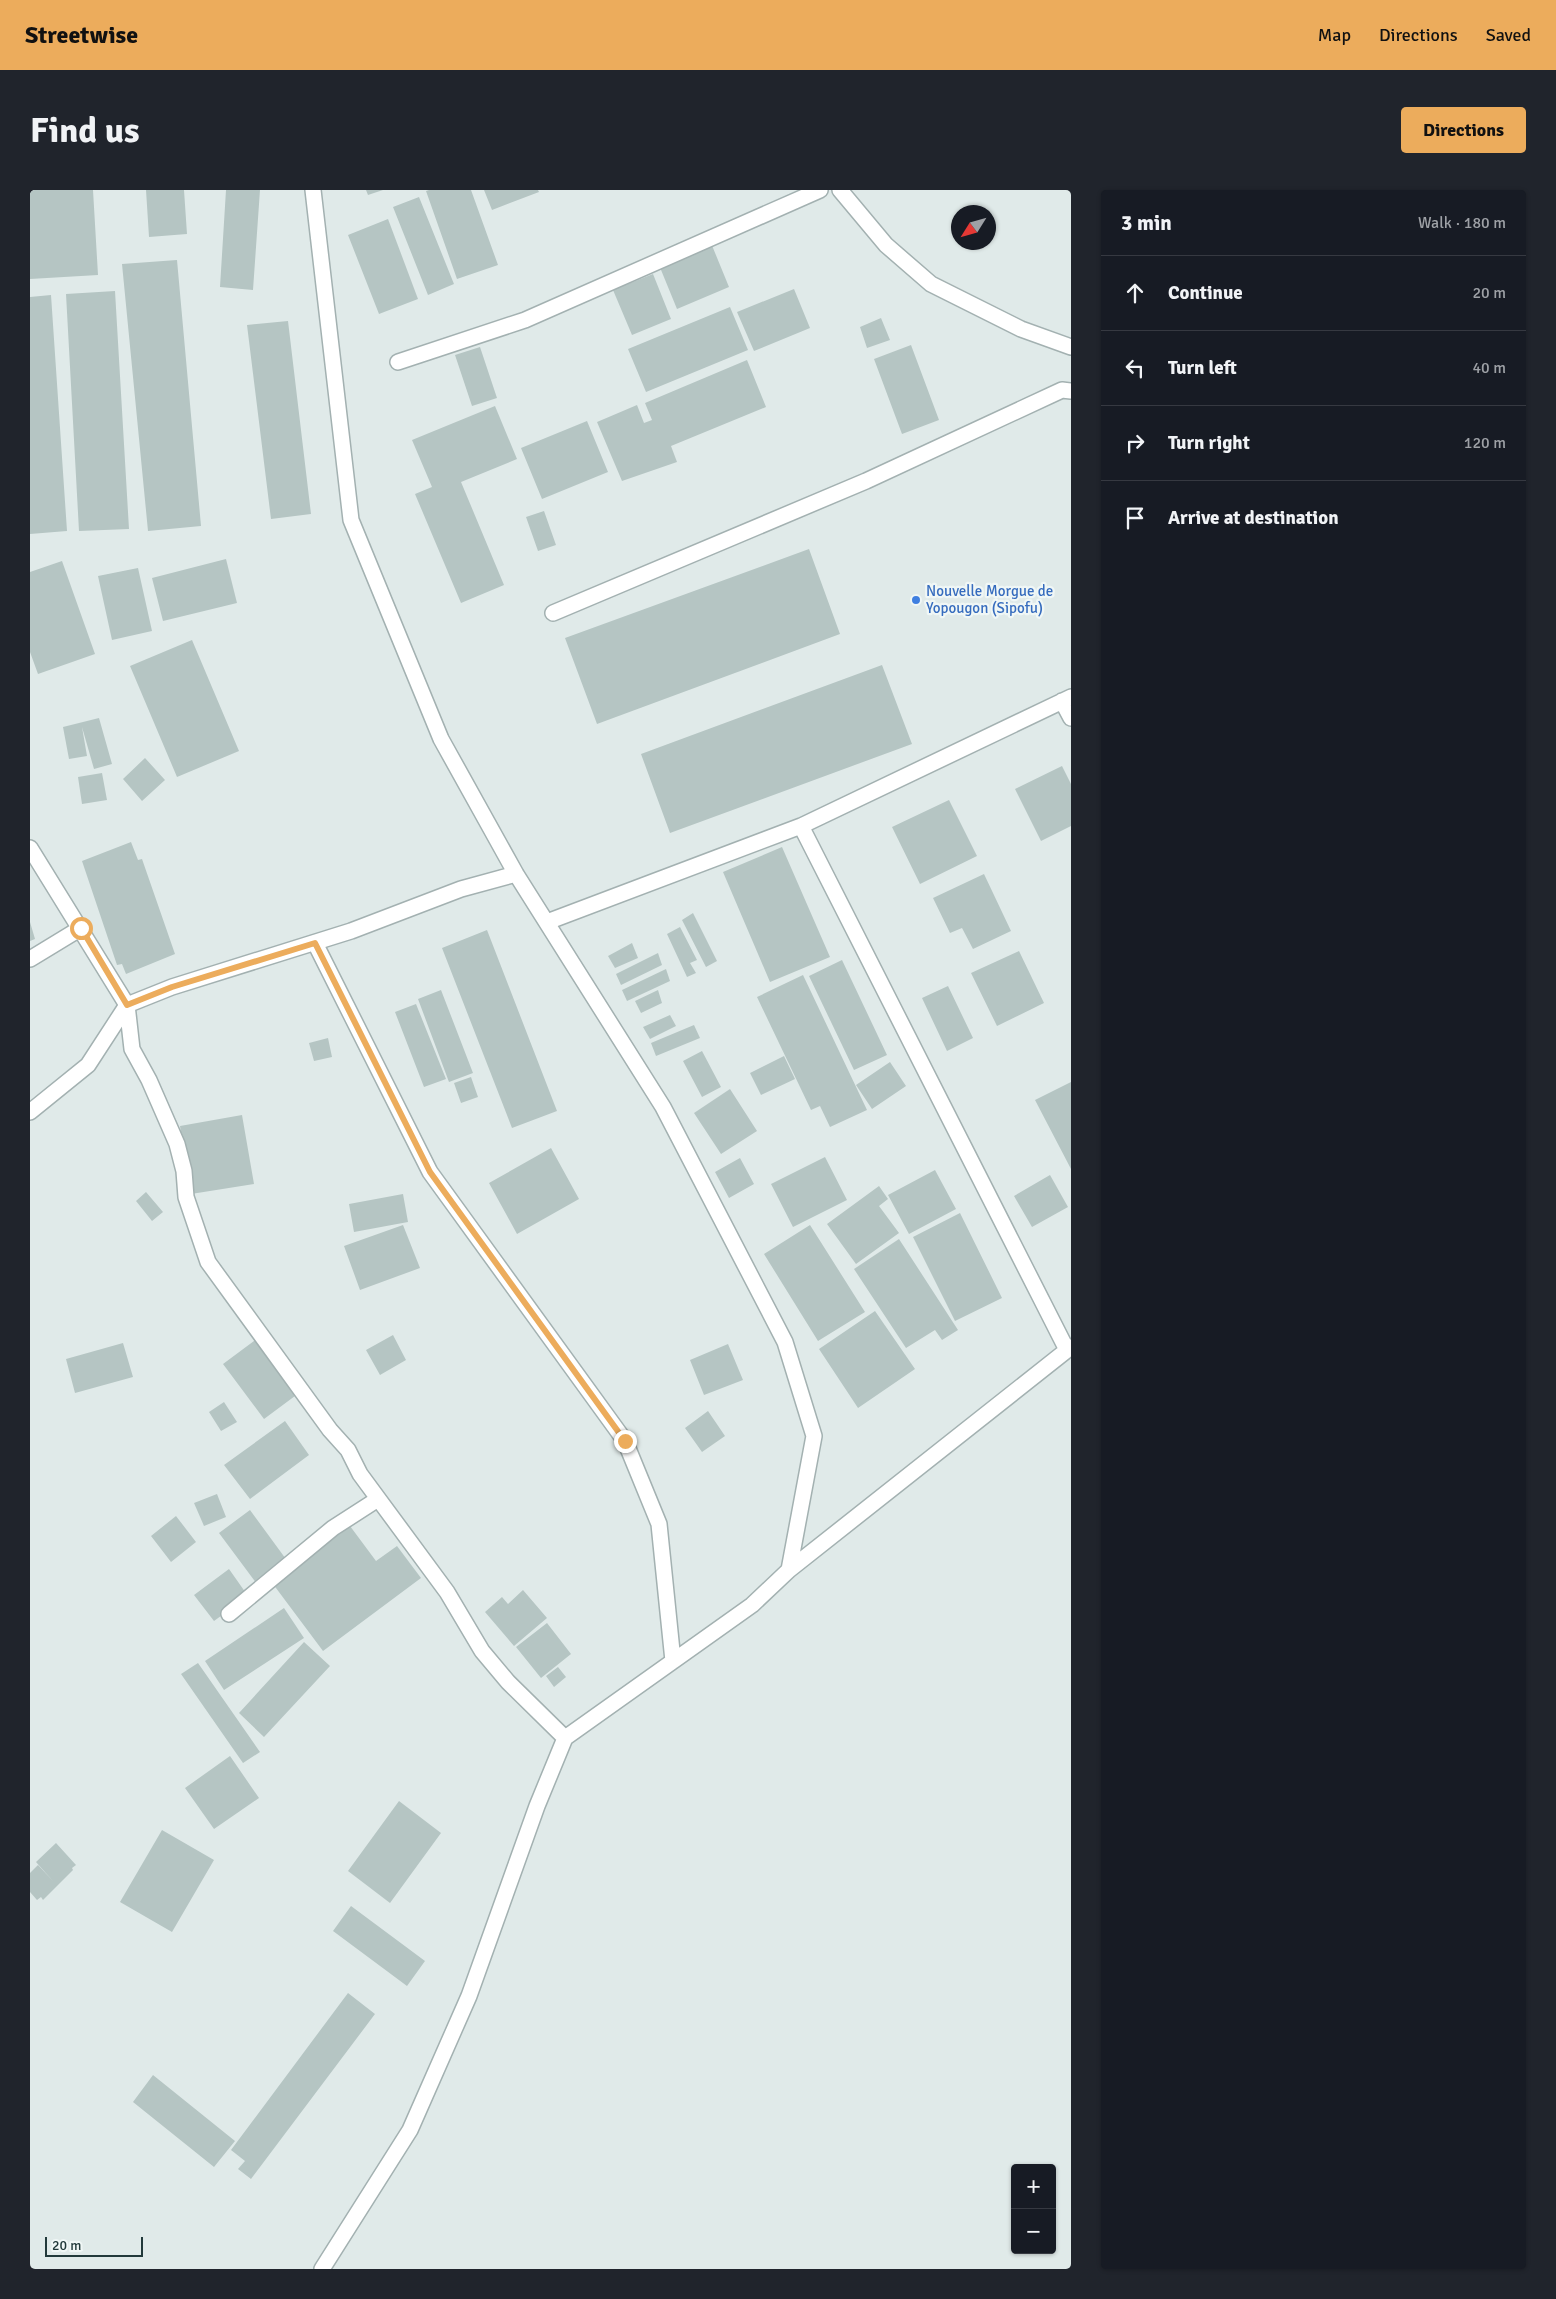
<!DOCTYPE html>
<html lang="en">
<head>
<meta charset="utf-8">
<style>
	:root { --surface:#171b24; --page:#20242c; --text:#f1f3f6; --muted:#9ea1a6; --line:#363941; --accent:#ecac5c }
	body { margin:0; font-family:Signika,sans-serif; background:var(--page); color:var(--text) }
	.controls { position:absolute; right:15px; bottom:15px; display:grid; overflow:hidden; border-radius:5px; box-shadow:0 1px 4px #0004 }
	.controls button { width:45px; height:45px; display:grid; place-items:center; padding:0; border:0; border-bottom:1px solid var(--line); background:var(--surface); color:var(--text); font:25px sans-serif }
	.compass { position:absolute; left:921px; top:15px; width:45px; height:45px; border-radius:50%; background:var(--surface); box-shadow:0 1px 4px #0004; rotate:233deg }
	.scale { position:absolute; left:15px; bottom:12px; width:98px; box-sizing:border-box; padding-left:5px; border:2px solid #21393a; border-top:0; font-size:14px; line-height:18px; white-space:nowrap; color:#21393a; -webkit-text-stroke:4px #f0f7f6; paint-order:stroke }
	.stop { position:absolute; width:15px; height:15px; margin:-11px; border:4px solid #ecac5c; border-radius:50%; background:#fff }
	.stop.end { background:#ecac5c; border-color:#fff; box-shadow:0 1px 5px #0008 }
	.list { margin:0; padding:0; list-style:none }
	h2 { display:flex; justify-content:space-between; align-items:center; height:65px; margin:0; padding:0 20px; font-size:21px }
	h2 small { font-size:16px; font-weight:400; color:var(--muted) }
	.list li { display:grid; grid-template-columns:32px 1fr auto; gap:15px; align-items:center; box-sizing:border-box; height:75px; padding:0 20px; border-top:1px solid var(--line) }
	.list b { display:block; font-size:19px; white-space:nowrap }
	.list em { font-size:16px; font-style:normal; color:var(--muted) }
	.icon { flex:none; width:28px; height:28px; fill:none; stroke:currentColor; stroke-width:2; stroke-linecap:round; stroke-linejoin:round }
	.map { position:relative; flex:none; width:1041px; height:2079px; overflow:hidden; border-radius:5px }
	header { display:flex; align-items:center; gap:30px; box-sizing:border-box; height:70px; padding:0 25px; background:var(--accent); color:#111 }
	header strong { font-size:24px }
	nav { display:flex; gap:28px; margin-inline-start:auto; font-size:18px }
	.intro { display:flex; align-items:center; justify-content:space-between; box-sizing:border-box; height:120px; padding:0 30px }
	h1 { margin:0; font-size:35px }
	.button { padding:12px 22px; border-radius:5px; background:var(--accent); color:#111; font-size:18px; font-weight:700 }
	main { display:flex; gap:30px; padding:0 30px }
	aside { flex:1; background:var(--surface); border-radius:5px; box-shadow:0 1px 4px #0004 }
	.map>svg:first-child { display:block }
</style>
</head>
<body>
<header>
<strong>Streetwise</strong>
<nav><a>Map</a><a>Directions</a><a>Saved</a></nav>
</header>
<div class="intro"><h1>Find us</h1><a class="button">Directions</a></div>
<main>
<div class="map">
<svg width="1041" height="2079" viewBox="0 0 1041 2079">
	<rect width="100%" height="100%" fill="#e0eae9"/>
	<path fill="#b5c5c3" d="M0,0H63L68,85L0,89Z
		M116,0H154L157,44L119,47Z
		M196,0H230L223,100L190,97Z
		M336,0H353L338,5Z
		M399,0H441L468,75L427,89L396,1Z
		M454,0H508L509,2L462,20Z
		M389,7L424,94L398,105L363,17Z
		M358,29L388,109L349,124L318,45Z
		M681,53L699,97L647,119L629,75Z
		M147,70L171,336L118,341L92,74Z
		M623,84L641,129L602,145L583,100Z
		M764,99L780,138L724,161L707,122Z
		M85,101L99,339L49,341L36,104Z
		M21,105L37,341L0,344V107Z
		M700,117L718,160L616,202L598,159Z
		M851,128L860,150L837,158L830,137Z
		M258,131L281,324L241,329L217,135Z
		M881,155L909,230L872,244L844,169Z
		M450,157L467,208L442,216L425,165Z
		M717,170L736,217L641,256L647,272L592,291L567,232L607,215L614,233L622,230L615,213Z
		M465,216L487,269L431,292L474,395L431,413L385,304L402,297L382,250Z
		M557,231L578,282L512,309L491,258Z
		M514,321L526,355L508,361L496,327Z
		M779,359L810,444L567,534L535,448Z
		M196,369L207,413L133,431L122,388Z
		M32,371L65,464L8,484L0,462V382Z
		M108,378L122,441L82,450L68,386Z
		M162,450L209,561L147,587L100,476Z
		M852,475L882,554L640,643L611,564Z
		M69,528L82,574L64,579L52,537L57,566L39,569L33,537Z
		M115,568L135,590L112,611L93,589Z
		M1032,576L1041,594V636L1011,651L985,599Z
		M72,583L77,610L52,614L48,587Z
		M919,610L947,666L890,694L862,637Z
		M101,652L108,670L112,669L145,764L96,784L92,774L87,775L52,671Z
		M752,657L800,767L740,792L693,682Z
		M954,684L981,741L943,759L932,738L920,743L903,708Z
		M663,723L687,771L676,777L652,730Z
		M0,732L5,749L0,751Z
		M650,737L667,770L660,773L666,783L657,787L637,744Z
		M457,740L527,921L482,938L412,758Z
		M602,753L608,768L585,778L578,766Z
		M989,761L1014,813L967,836L941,783Z
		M628,763L632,775L591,795L586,784Z
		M812,770L857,865L824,880L779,786Z
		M636,779L640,791L597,811L592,800Z
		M773,785L837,920L800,937L790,916L781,920L727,807Z
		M918,796L943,848L917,861L892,808Z
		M411,800L443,883L419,892L388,809Z
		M628,800L632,813L611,823L605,811Z
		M386,814L416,889L394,897L365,822Z
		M640,825L646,836L620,849L613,837Z
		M664,835L670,848L626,866L621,853Z
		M298,848L302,867L284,871L279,853Z
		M672,861L691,897L672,907L653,871Z
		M754,866L765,889L731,905L720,883Z
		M860,872L876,896L842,919L826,895Z
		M441,887L448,907L431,913L424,893Z
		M1041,892V979L1005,910Z
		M700,899L727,941L691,964L664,923Z
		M212,925L224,994L161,1004L150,936Z
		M521,958L549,1009L487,1044L459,993Z
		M795,967L817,1010L763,1037L741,994Z
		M710,968L724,994L699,1008L685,982Z
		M905,980L926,1019L879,1044L858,1005Z
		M1020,985L1038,1017L1002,1037L984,1006Z
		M849,996L858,1009L849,1016L869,1043L826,1074L797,1034Z
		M116,1002L133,1022L122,1031L106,1011Z
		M373,1004L378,1032L324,1042L319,1014Z
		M930,1023L972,1108L925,1131L883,1047Z
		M373,1035L390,1078L330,1100L314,1056Z
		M780,1035L835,1122L788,1151L734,1064Z
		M869,1049L928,1140L912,1150L905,1140L876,1158L824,1079Z
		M845,1121L885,1179L828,1218L789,1159Z
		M363,1145L376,1170L350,1185L336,1160Z
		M228,1148L269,1203L234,1229L193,1174Z
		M93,1153L103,1187L45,1203L36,1169Z
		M698,1154L713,1190L674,1205L660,1170Z
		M194,1212L207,1232L191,1241L179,1222Z
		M678,1221L695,1246L672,1262L655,1238Z
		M255,1231L279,1265L220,1309L194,1275Z
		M187,1304L196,1327L174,1336L164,1313Z
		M220,1320L261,1376L230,1398L189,1343Z
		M146,1326L166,1352L141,1372L121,1346Z
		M320,1336L346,1371L367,1356L391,1388L293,1461L243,1394Z
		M199,1379L218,1406L184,1431L164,1405Z
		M493,1400L517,1428L484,1456L455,1422L472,1407L478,1414Z
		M254,1418L274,1448L194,1500L175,1471Z
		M517,1433L541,1464L511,1488L486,1457Z
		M274,1452L300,1476L234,1547L209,1523Z
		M168,1473L230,1562L213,1573L151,1484Z
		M528,1477L536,1487L524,1497L516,1486Z
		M200,1566L229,1608L184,1639L155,1598Z
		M369,1611L411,1643L360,1713L318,1681Z
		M132,1640L184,1670L142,1742L90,1712Z
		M26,1653L46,1675L42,1678L43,1680L13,1710L11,1707L7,1710L0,1702V1683L8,1675L23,1691L6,1672Z
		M321,1716L395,1771L377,1796L303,1741Z
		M318,1803L345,1824L221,1989L208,1979L215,1971L201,1960Z
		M123,1885L205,1951L184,1977L103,1912Z"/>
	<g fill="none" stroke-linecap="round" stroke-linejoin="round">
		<defs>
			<path id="minor" d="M283,0L321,330L411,549L486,684L633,917L755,1152L784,1246L759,1380
				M810,0L856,55L901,94L991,139L1041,157
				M368,172L495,130L790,0
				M523,423L836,291L1032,200L1041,201
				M1032,511L1041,528
				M771,636L1037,1160
				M0,658L97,815L142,797L321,741L431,699L486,684
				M517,732L771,636L1041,507
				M285,753L400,982L595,1251L629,1334L643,1471
				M0,769L51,738
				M97,815L102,859L119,890L147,954L154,981L156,1007L178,1072L300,1240L318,1260L330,1284L417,1402L452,1461L478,1492L535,1548
				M0,922L58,875L97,815
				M199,1424L303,1338L348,1309
				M292,2079L380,1940L439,1806L507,1616L535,1548L722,1415L759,1380L1041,1157"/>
		</defs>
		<use href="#minor" stroke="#a3b1b1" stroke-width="18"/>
		<use href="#minor" stroke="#fff" stroke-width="15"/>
	</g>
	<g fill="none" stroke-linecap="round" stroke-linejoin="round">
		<path stroke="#ecac5c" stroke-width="6" d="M51,738L97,815L142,797L285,753L400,982L595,1251"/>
	</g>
	<circle fill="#3f7fe0" stroke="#f0f7f6" stroke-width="2" cx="886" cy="410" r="5"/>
	<g text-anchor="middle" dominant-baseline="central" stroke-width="4.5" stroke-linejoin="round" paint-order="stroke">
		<g font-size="15" fill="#366cbe" stroke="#f0f7f6" text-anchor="start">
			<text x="896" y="401">Nouvelle Morgue de<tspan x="896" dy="17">Yopougon (Sipofu)</tspan></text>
		</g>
	</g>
</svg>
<div class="controls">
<button>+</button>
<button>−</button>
</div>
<svg class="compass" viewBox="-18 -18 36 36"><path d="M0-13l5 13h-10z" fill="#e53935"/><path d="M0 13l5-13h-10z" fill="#9ea1a6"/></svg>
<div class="scale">20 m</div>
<div class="stop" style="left:51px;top:738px"></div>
<div class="stop end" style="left:595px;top:1251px"></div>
</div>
<aside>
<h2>3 min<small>Walk · 180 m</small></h2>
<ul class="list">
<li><svg class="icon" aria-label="ahead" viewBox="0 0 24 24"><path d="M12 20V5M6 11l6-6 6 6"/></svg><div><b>Continue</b></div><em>20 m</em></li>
<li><svg class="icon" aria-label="left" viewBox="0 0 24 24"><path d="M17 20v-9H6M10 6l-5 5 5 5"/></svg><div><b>Turn left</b></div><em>40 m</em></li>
<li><svg class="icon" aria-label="right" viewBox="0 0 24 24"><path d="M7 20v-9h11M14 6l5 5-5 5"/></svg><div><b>Turn right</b></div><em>120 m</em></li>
<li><svg class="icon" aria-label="arrive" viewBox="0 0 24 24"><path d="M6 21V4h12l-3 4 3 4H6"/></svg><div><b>Arrive at destination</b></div></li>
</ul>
</aside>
</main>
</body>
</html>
